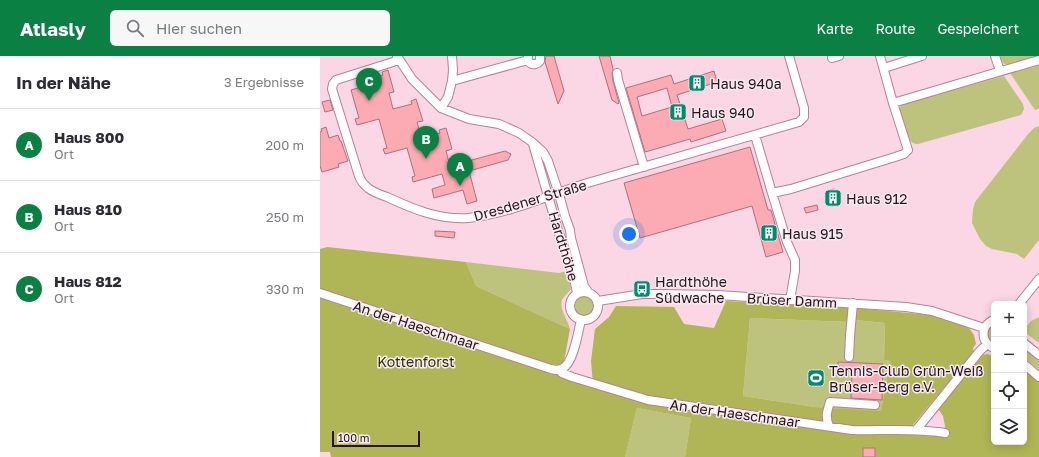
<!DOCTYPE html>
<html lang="de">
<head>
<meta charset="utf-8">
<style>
	:root { --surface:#fff; --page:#f7f7f7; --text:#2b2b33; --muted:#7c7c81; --line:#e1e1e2; --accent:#0b8043 }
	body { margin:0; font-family:"Golos Text",sans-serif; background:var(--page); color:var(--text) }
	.controls { position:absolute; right:12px; bottom:12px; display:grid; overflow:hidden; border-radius:6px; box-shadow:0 2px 10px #0003 }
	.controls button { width:36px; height:36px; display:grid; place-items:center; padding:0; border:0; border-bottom:1px solid var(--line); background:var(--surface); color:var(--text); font:20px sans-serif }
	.scale { position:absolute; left:12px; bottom:10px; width:88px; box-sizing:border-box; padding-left:4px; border:2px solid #28131c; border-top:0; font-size:11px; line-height:14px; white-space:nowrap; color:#28131c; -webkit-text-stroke:3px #f8ebf0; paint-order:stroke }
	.you { position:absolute; left:309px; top:178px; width:14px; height:14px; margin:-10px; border:3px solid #fff; border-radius:50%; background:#1a73e8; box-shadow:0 0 0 6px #1a73e833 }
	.badge { display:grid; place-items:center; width:26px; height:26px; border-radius:50%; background:var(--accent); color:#fff; font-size:13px; font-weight:700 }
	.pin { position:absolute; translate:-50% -33px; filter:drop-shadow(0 1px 2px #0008) }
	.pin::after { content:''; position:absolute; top:21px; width:14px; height:12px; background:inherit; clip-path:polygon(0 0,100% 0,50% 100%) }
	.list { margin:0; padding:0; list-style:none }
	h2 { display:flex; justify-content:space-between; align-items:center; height:52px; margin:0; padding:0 16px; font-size:17px }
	h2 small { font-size:13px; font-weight:400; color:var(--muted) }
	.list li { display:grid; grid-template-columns:26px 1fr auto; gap:12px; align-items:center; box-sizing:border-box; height:72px; padding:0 16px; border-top:1px solid var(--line) }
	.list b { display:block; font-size:15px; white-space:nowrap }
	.list p { margin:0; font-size:13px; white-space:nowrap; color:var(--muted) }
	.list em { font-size:13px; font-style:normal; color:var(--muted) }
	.icon { flex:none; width:22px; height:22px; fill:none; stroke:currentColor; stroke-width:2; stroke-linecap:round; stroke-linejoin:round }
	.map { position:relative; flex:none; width:719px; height:401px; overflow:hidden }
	header { display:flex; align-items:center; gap:24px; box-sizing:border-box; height:56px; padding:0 20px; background:var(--accent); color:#fff }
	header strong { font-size:19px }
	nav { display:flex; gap:22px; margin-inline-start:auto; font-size:14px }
	.search { width:280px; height:36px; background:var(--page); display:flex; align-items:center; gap:10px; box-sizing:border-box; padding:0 14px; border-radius:6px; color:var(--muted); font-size:15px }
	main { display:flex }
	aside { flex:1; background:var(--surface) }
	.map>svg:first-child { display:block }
</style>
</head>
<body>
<header>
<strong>Atlasly</strong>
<div class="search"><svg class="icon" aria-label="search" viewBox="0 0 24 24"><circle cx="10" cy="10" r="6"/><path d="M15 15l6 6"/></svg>Hier suchen</div>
<nav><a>Karte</a><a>Route</a><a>Gespeichert</a></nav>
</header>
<main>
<aside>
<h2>In der Nähe<small>3 Ergebnisse</small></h2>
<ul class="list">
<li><span class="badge">A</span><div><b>Haus 800</b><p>Ort</p></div><em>200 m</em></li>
<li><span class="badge">B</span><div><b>Haus 810</b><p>Ort</p></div><em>250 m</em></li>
<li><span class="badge">C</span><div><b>Haus 812</b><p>Ort</p></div><em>330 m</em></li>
</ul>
</aside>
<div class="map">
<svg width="719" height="401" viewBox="0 0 719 401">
	<rect width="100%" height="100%" fill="#fbd6e5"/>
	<path fill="#bdc37c" d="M680,0H718L715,2L687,9L683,7Z
		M719,9V53L715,54L690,17Z
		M684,20L703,48L704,53L701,59L598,88C594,88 592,87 589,83L580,56V51L584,48Z
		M719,70V184L704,203L697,198L672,193L666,190L660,183L652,167L653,153L655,146L709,77L714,72Z
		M146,206L239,217L247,215L251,233C249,236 244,240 242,244C239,253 248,264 250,273L156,230Z
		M253 250a11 11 0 1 1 22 0a11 11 0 1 1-22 0Z
		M719,261V287L707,278L706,271L711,265Z
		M430,262L529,266L535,264L565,267L564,304L570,305L561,356L495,351L423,340Z
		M674,268V288C672,287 670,286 668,284C664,278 669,271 674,268Z
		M704,293L719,305V314L704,301Z
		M317,352L371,362L365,401H305Z"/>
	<path fill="#b0b656" d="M7,191L146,206L156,230L250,273L242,317L273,328L271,305L275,273L289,261L296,250L354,251L364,268L394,272L406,245L530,252L529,266L430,262L423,340L495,351L561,355L570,305L564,304L565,267L535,264V252L611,259L649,272L654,279L656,288L653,292L654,296L592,370V376L626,375L623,360L618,353L663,299L667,298L674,300V386H704V313L719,326V401H365L371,362L317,352L305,401H11L10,396H0V193Z"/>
	<path fill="#fcabb4" stroke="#ac7278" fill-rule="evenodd" d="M226,0H234L244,35L238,48L225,6Z
		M279,0H290L293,13L292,17L293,25L299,47L298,48L292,44Z
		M68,14L74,36L69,37L73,53L92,48L91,45L96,43L103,65L97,66L102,83L120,77L119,74L126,72L132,93L126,95L130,110L185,95L191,98L188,104L149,115L157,145L147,148L143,134L114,142L112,133L125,129L122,118L93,126L92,121L95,120L87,92L65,98L63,93L67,92L59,63L37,69L35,63L39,62L31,34L48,29L47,24L63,19L62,16Z
		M394,15L397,26L357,39L368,73L402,63L406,75L371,86L370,83L325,96L306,32L351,19L354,28ZM347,32L352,51L322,60L317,41Z
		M10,44L13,54L5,56L2,46Z
		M6,71L9,82L18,79L20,85H21L28,105L18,108L19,111L2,116L0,110V76L2,75L1,73Z
		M430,91L448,154H451L463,196L446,201L432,150L320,182L304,127Z
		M514,133L519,148L511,150L506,135Z
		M497,149L498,154L486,157L484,152Z
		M115,175L135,176L134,182L115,180Z
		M518,306L563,308L562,344L531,342L532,315H518Z
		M543,392H555V401H543Z"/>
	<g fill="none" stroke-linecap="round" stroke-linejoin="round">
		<defs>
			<path id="minor" d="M77,0L92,23L121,52L149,63L179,68L199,77L212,86L223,96L228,105L239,138L245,160L250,174L251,182L264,230L268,236
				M208,0C206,8 215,11 220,5V0
				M560,0L573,47L719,4
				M675,0L680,15
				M512,2L519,0
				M79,3L73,6L16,24L13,28L12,33L39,120C41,125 44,129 48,132C53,136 61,139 67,141C93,153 119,164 148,162C188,158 227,140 264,128C336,107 408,87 479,66L484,61V52L469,0
				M564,12L602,0
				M297,17L298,24L324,111
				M132,25L208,4
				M121,52L128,41L132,25L133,14L132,0
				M435,79L452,137L471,133L575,101L584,98L588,94L573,47
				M213,88L239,178C244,187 246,197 249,206C252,216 256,227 257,238
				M452,137L467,186L475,204V215L470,244
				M250 250a14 14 0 1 1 28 0a14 14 0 1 1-28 0Z
				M0,237L231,313C235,314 239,315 243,312C254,306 258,276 261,264
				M278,245L322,238H338L398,239L586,251L612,255L664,272
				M699,248L719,223
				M674,264C660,269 660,287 674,292
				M704,287L719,299
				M529,301L530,280L533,247
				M704,308L719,321
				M239,314L242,317L252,321L328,344L532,374C563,375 594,372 625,377
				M509,370C505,360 507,356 510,346L555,349
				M597,373L659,296L667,288"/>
		</defs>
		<use href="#minor" stroke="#b78198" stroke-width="10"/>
		<use href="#minor" stroke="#fff" stroke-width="8"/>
	</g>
	<defs>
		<symbol id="building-square" viewBox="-11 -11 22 22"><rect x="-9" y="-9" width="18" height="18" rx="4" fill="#05896e" stroke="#f8ebf0"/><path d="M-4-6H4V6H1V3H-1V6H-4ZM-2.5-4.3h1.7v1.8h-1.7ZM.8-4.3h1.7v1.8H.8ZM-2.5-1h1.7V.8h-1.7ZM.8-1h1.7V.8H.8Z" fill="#fff"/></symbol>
		<symbol id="bus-square" viewBox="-11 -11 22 22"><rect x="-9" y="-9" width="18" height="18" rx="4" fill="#05896e" stroke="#f8ebf0"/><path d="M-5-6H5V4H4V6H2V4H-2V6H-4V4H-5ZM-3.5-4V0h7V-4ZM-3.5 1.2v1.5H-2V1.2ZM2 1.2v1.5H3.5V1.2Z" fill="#fff"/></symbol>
		<symbol id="stadium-square" viewBox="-11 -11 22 22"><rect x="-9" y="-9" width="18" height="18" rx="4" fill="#05896e" stroke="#f8ebf0"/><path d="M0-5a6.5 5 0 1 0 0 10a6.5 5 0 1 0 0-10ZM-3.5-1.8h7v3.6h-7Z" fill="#fff"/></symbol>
	</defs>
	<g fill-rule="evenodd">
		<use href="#building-square" x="367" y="17" width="20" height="20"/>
		<use href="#building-square" x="348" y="46" width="20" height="20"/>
		<use href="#building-square" x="503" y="132" width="20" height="20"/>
		<use href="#building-square" x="439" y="167" width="20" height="20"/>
		<use href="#bus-square" x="312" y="223" width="20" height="20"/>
		<use href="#stadium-square" x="486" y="312" width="20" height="20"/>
	</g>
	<g text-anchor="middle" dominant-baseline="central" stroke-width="3" stroke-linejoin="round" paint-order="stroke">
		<g font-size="14" fill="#28131c" stroke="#f8ebf0" text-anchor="start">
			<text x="390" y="27">Haus 940a</text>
			<text x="371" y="56">Haus 940</text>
			<text x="526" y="142">Haus 912</text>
			<text x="462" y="177">Haus 915</text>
			<text x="335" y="225">Hardthöhe<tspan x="335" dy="16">Südwache</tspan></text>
			<text x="509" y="314">Tennis-Club Grün-Weiß<tspan x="509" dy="16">Brüser-Berg e.V.</tspan></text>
		</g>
		<g font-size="14" fill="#28131c" stroke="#f8ebf0">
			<text transform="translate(210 144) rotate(-16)">Dresdener Straße</text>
			<text transform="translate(244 190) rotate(73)">Hardthöhe</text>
			<text transform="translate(472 244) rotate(3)">Brüser Damm</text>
			<text transform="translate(96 269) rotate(18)">An der Haeschmaar</text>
			<text transform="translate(415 357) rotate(8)">An der Haeschmaar</text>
		</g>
		<g font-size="14" fill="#2c2e04" stroke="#f8ebf0">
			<text x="96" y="305">Kottenforst</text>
		</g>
	</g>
</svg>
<div class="controls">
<button>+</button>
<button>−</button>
<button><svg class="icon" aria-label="locate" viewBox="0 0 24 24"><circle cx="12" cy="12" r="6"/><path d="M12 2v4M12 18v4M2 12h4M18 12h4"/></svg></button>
<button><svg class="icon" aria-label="layers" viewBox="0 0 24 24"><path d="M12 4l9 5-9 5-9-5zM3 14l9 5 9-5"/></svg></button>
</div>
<div class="scale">100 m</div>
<div class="you"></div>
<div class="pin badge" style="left:140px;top:130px">A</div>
<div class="pin badge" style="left:106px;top:103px">B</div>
<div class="pin badge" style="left:49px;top:45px">C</div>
</div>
</main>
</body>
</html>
